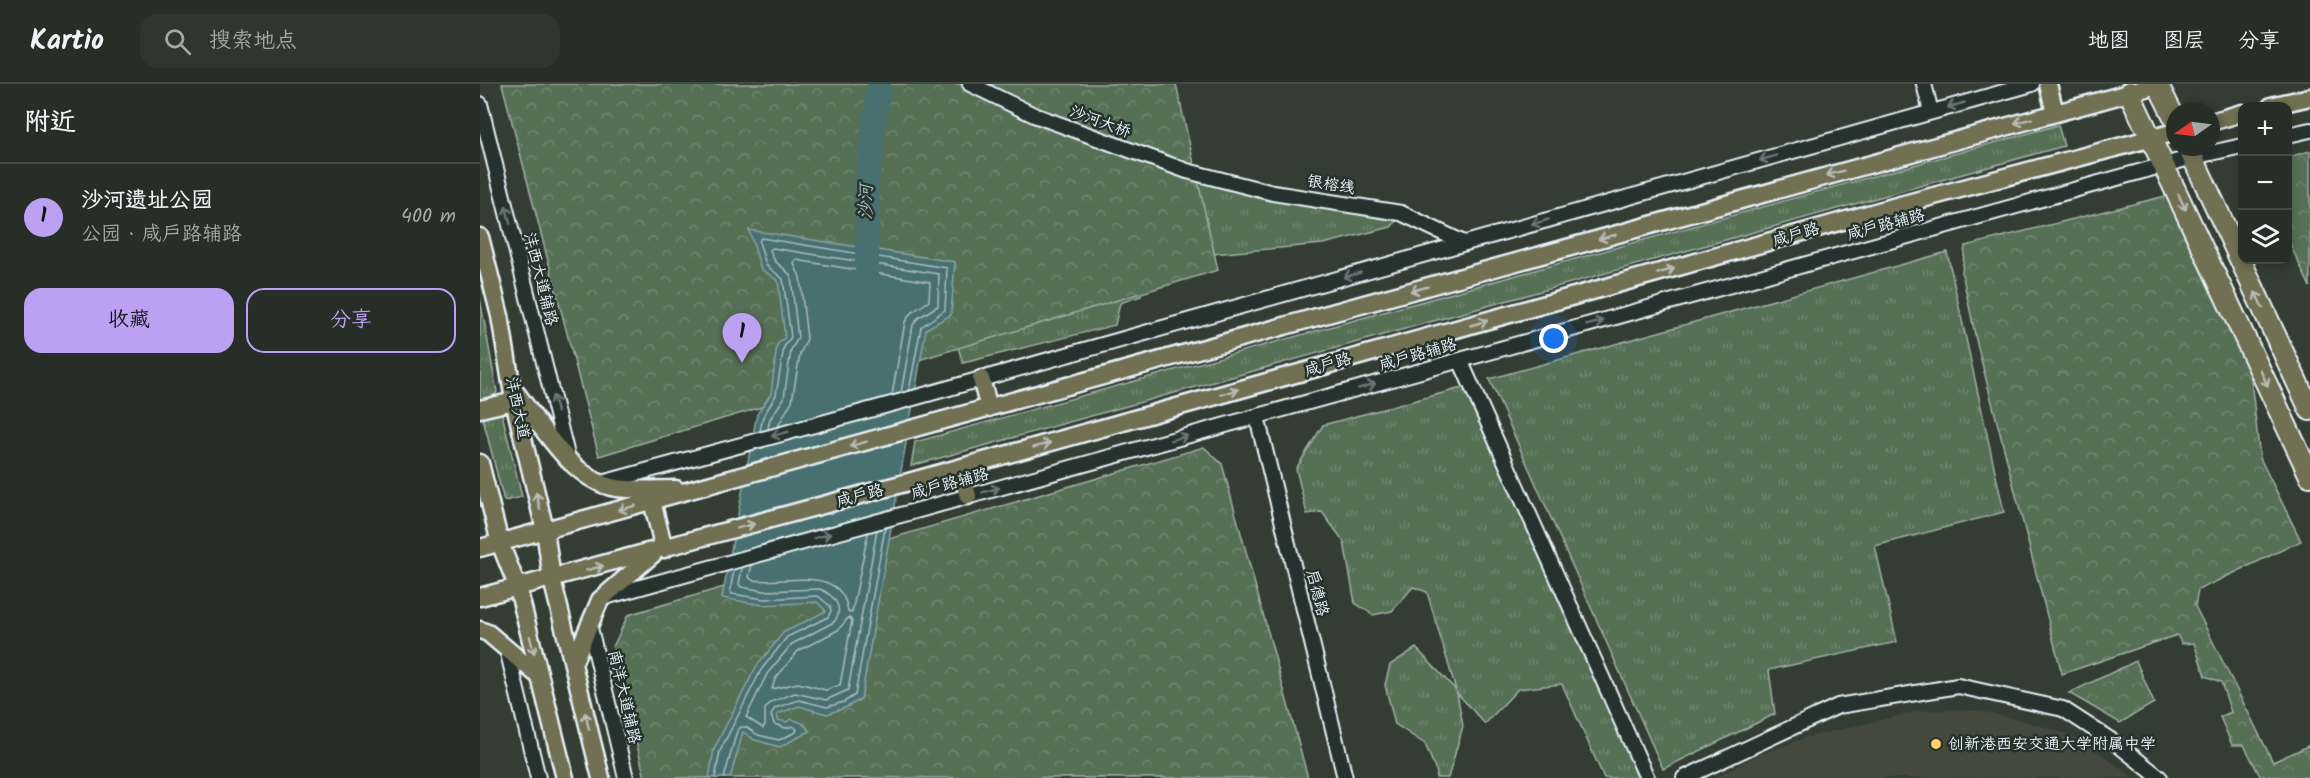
<!DOCTYPE html>
<html lang="zh">
<head>
<meta charset="utf-8">
<style>
	:root { --surface:#272e27; --page:#2f362f; --text:#f1f3f6; --muted:#a4a8a7; --line:#434a44; --accent:#bca0f2 }
	body { margin:0; font-family:Kalam,"LXGW WenKai TC",sans-serif; background:var(--page); color:var(--text) }
	.controls { position:absolute; right:18px; top:18px; display:grid; overflow:hidden; border-radius:12px; box-shadow:0 3px 9px #0003 }
	.controls button { width:54px; height:54px; display:grid; place-items:center; padding:0; border:0; border-bottom:2px solid var(--line); background:var(--surface); color:var(--text); font:30px sans-serif }
	.compass { position:absolute; left:1686px; top:18px; width:54px; height:54px; border-radius:50%; background:var(--surface); box-shadow:0 3px 9px #0003; rotate:256deg }
	.you { position:absolute; left:1074px; top:255px; width:21px; height:21px; margin:-15px; border:4px solid #fff; border-radius:50%; background:#1a73e8; box-shadow:0 0 0 9px #1a73e833 }
	.badge { display:grid; place-items:center; width:39px; height:39px; border-radius:50%; background:var(--accent); color:#111; font-size:20px; font-weight:700 }
	.pin { position:absolute; translate:-50% -50px; filter:drop-shadow(0 2px 3px #0008) }
	.pin::after { content:''; position:absolute; top:32px; width:21px; height:18px; background:inherit; clip-path:polygon(0 0,100% 0,50% 100%) }
	.list { margin:0; padding:0; list-style:none }
	h2 { display:flex; justify-content:space-between; align-items:center; height:78px; margin:0; padding:0 24px; font-size:26px }
	h2 small { font-size:20px; font-weight:400; color:var(--muted) }
	.list li { display:grid; grid-template-columns:39px 1fr auto; gap:18px; align-items:center; box-sizing:border-box; height:108px; padding:0 24px; border-top:2px solid var(--line) }
	.list b { display:block; font-size:22px; white-space:nowrap }
	.list p { margin:0; font-size:20px; white-space:nowrap; color:var(--muted) }
	.list em { font-size:20px; font-style:normal; color:var(--muted) }
	.actions { display:flex; gap:12px; padding:18px 24px }
	.actions a { flex:1; padding:14px 0; border:2px solid var(--accent); border-radius:18px; text-align:center; font-size:21px; color:var(--accent) }
	.actions .main { background:var(--accent); color:#111 }
	.icon { flex:none; width:33px; height:33px; fill:none; stroke:currentColor; stroke-width:2; stroke-linecap:round; stroke-linejoin:round }
	.map { position:relative; flex:none; width:1830px; height:694px; overflow:hidden }
	header { display:flex; align-items:center; gap:36px; box-sizing:border-box; height:84px; padding:0 30px; background:var(--surface); border-bottom:2px solid var(--line) }
	header strong { font-size:28px }
	nav { display:flex; gap:33px; margin-inline-start:auto; font-size:21px }
	.search { width:420px; height:54px; background:var(--page); display:flex; align-items:center; gap:15px; box-sizing:border-box; padding:0 21px; border-radius:18px; color:var(--muted); font-size:22px }
	main { display:flex }
	aside { flex:1; background:var(--surface) }
	.map>svg:first-child { display:block }
</style>
</head>
<body>
<header>
<strong>Kartio</strong>
<div class="search"><svg class="icon" aria-label="search" viewBox="0 0 24 24"><circle cx="10" cy="10" r="6"/><path d="M15 15l6 6"/></svg>搜索地点</div>
<nav><a>地图</a><a>图层</a><a>分享</a></nav>
</header>
<main>
<aside>
<h2>附近<small></small></h2>
<ul class="list">
<li><span class="badge">1</span><div><b>沙河遗址公园</b><p>公园 · 咸户路辅路</p></div><em>400 m</em></li>
</ul>
<div class="actions"><a class="main">收藏</a><a>分享</a></div>
</aside>
<div class="map">
<svg width="1830" height="694" viewBox="0 0 1830 694">
	<defs>
		<pattern id="grass-tufts" width="24" height="20" patternUnits="userSpaceOnUse" patternTransform="scale(1.5)"><rect width="24" height="20" fill="#577056"/><path d="M3 7l-1-3M5 7V3M7 7l1-3M15 17l-1-3M17 17v-4M19 17l1-3" fill="none" stroke="#6f856f"/></pattern>
		<pattern id="forest-crowns" width="20" height="18" patternUnits="userSpaceOnUse" patternTransform="scale(1.5)"><rect width="20" height="18" fill="#577056"/><path d="M2 6a3 3 0 1 1 6 0M12 15a3 3 0 1 1 6 0" fill="none" stroke="#6f856f"/></pattern>
	</defs>
	<rect width="100%" height="100%" fill="#343d34"/>
	<filter id="ink" filterUnits="userSpaceOnUse"><feTurbulence type="fractalNoise" baseFrequency=".0167" numOctaves="2"/><feDisplacementMap in="SourceGraphic" scale="12" xChannelSelector="R" yChannelSelector="G"/><feConvolveMatrix kernelMatrix="1 2 1 2 8 2 1 2 1" color-interpolation-filters="sRGB"/></filter>
	<g filter="url(#ink)">
		<path fill="#44483d" d="M1473,626L1499,627L1545,637L1587,650L1606,659L1654,694H1235L1278,671L1324,654L1439,627Z"/>
		<path fill="url(#grass-tufts)" stroke="#a0b0a7" stroke-width="1.5" d="M1578,41L1584,62L431,382L435,358Z
			M705,89L921,132L911,143L843,160L701,173Z
			M1467,168L1524,428L1395,462L1417,558L1289,586L1295,630L1183,685L1009,295Z
			M663,182L661,212L640,219L635,241L483,279L459,204Z
			M0,215L17,308L8,317L0,316Z
			M997,300L1168,694H1124L1082,600L1038,605L1005,640L977,609L983,642L968,694H956L957,689L945,660L915,640L905,601L910,581L936,564L976,606L947,508L933,503L912,527L893,531L875,519L864,458L842,428L827,430L816,385L843,341Z
			M21,326L42,413L24,417L2,331Z"/>
		<path fill="url(#forest-crowns)" stroke="#a0b0a7" stroke-width="1.5" d="M22,0H696L738,186L119,372Z
			M1830,67V203L1808,156V73Z
			M1690,111L1769,278L1780,374L1821,457L1718,506L1715,522L1793,678L1830,661V694L1780,692L1764,661H1752L1740,633L1751,628L1741,598L1725,592L1714,559L1702,560L1697,551L1582,590L1497,260L1482,188L1485,162Z
			M724,363L742,380L828,694H165L133,563L148,531Z
			M1656,577L1674,619L1640,639L1589,609Z"/>
		<path fill="#4a6f6f" stroke="#89a3a6" stroke-width="1.5" d="M269,146L475,178L471,231L446,245L381,615L367,623L347,630L319,622L297,630L298,636L306,638L312,635L322,639L330,647L300,663L275,656L263,648L250,694H229L234,665L276,583L303,549L346,527L337,518L283,521L242,514L277,330L291,310L297,261L305,253L298,197L281,185Z"/>
		<g fill="none" stroke-linecap="round" stroke-linejoin="round">
			<path stroke="#a9bdc1" stroke-width="1.5" d="M298,342L312,317L320,270L327,255L320,193L314,180L316,176L450,198L449,217L431,229L425,238L412,311
				M288,345L290,335L304,314L311,266L318,254L311,193C304,180 294,183 290,166L292,164L459,190L458,222L438,234L433,241L421,309
				M280,347L283,333L296,311L304,263L311,253L303,195L286,181L279,158L281,154L467,184L465,226L441,243L429,307
				M272,481L269,493L272,496C305,501 362,479 368,528L372,529L388,449
				M262,484L259,500L261,503L284,507L340,505C354,511 365,524 354,538L312,560L287,590L266,633L283,644L285,641V625L291,618L315,609L346,616L368,606L397,446
				M369,533L372,537L360,601L346,606L318,599L292,605L295,595L318,567L358,546Z
				M235,694L240,667L281,586L307,553L348,533L351,527L350,522L338,512L284,515L252,510L250,507L254,486
				M244,694L257,647L261,643H266L278,651L299,656L316,648L317,645L313,642L306,644L294,640L291,631L295,624L319,616L347,623L364,618L375,611L405,444"/>
			<path stroke="#4a6f6f" stroke-width="24" d="M387,198V99L399,0"/>
			<defs>
				<path id="minor" d="M490,0L554,31L707,87L793,109L921,129L984,159
					M1444,0L1451,28
					M0,20L88,375
					M1808,51L1830,46
					M980,276L1167,694
					M777,333L865,694
					M122,399L437,313L1552,0
					M125,513L1713,73L1762,62
					M109,540L146,694
					M27,565L58,694
					M1204,694L1358,622L1478,602L1583,625L1637,660L1680,694"/>
				<path id="major" d="M1568,0L1575,29
					M1791,22L1830,13
					M1731,38L1762,29
					M0,153L20,232L34,317L65,446L72,495L121,694
					M501,295L509,324
					M34,306C59,338 89,392 131,403C149,407 176,405 196,405
					M0,325L34,317
					M0,379L20,459L38,504L85,694
					M480,384L488,412
					M172,417L184,465
					M0,464L1681,0
					M0,513L425,399L1420,121L1695,48
					M0,546L8,549L60,593
					M93,580L120,516L173,470"/>
				<path id="highway" d="M1678,1L1695,35
					M1649,8L1830,392
					M1708,63L1830,326"/>
			</defs>
			<use href="#minor" stroke="#e8f1f8" stroke-width="18"/>
			<use href="#major" stroke="#e8f1f8" stroke-width="21"/>
			<use href="#highway" stroke="#e8f1f8" stroke-width="24"/>
			<use href="#minor" stroke="#26332d" stroke-width="14"/>
			<use href="#major" stroke="#716f52" stroke-width="16"/>
			<use href="#highway" stroke="#716f52" stroke-width="20"/>
		</g>
		<defs><path id="oneway-shaft" d="M-6 0H5M1.5-3L5.5 0L1.5 3" fill="none" stroke-width="1.6" stroke-linecap="round" stroke-linejoin="round" transform="scale(1.5)"/></defs>
		<g stroke="#6a7674">
			<use href="#oneway-shaft" transform="translate(1476 21) rotate(164)"/>
			<use href="#oneway-shaft" transform="translate(1288 74) rotate(164)"/>
			<use href="#oneway-shaft" transform="translate(28 131) rotate(-104)"/>
			<use href="#oneway-shaft" transform="translate(1060 138) rotate(164)"/>
			<use href="#oneway-shaft" transform="translate(872 191) rotate(164)"/>
			<use href="#oneway-shaft" transform="translate(1115 239) rotate(-15)"/>
			<use href="#oneway-shaft" transform="translate(887 302) rotate(-16)"/>
			<use href="#oneway-shaft" transform="translate(75 320) rotate(-104)"/>
			<use href="#oneway-shaft" transform="translate(300 350) rotate(165)"/>
			<use href="#oneway-shaft" transform="translate(699 354) rotate(-15)"/>
			<use href="#oneway-shaft" transform="translate(511 406) rotate(-15)"/>
			<use href="#oneway-shaft" transform="translate(342 452) rotate(-15)"/>
		</g>
		<g stroke="#b8bdb6">
			<use href="#oneway-shaft" transform="translate(1543 37) rotate(165)"/>
			<use href="#oneway-shaft" transform="translate(1355 89) rotate(165)"/>
			<use href="#oneway-shaft" transform="translate(1702 118) rotate(65)"/>
			<use href="#oneway-shaft" transform="translate(1127 153) rotate(165)"/>
			<use href="#oneway-shaft" transform="translate(1186 187) rotate(-16)"/>
			<use href="#oneway-shaft" transform="translate(939 205) rotate(165)"/>
			<use href="#oneway-shaft" transform="translate(1779 216) rotate(-115)"/>
			<use href="#oneway-shaft" transform="translate(999 239) rotate(-16)"/>
			<use href="#oneway-shaft" transform="translate(1784 294) rotate(65)"/>
			<use href="#oneway-shaft" transform="translate(750 308) rotate(-16)"/>
			<use href="#oneway-shaft" transform="translate(378 360) rotate(165)"/>
			<use href="#oneway-shaft" transform="translate(562 361) rotate(-16)"/>
			<use href="#oneway-shaft" transform="translate(58 417) rotate(-104)"/>
			<use href="#oneway-shaft" transform="translate(147 424) rotate(165)"/>
			<use href="#oneway-shaft" transform="translate(266 442) rotate(-15)"/>
			<use href="#oneway-shaft" transform="translate(115 484) rotate(-15)"/>
			<use href="#oneway-shaft" transform="translate(52 561) rotate(76)"/>
			<use href="#oneway-shaft" transform="translate(107 637) rotate(-104)"/>
		</g>
	</g>
	<circle fill="#ffd166" stroke="#26332d" stroke-width="2" cx="1456" cy="660" r="6"/>
	<g text-anchor="middle" dominant-baseline="central" stroke-width="5" stroke-linejoin="round" paint-order="stroke">
		<g font-size="16" fill="#e8f1f8" stroke="#26332d">
			<text transform="translate(620 38) rotate(20)">沙河大桥</text>
			<text transform="translate(851 101) rotate(9)">银榕线</text>
			<text transform="translate(1406 141) rotate(-15)">咸户路辅路</text>
			<text transform="translate(1316 151) rotate(-16)">咸户路</text>
			<text transform="translate(60 195) rotate(76)">沣西大道辅路</text>
			<text transform="translate(938 271) rotate(-16)">咸户路辅路</text>
			<text transform="translate(848 281) rotate(-16)">咸户路</text>
			<text transform="translate(37 324) rotate(78)">沣西大道</text>
			<text transform="translate(470 400) rotate(-15)">咸户路辅路</text>
			<text transform="translate(380 412) rotate(-15)">咸户路</text>
			<text transform="translate(837 509) rotate(76)">启德路</text>
			<text transform="translate(144 613) rotate(77)">南洋大道辅路</text>
		</g>
		<g font-size="16" fill="#e8f1f8" stroke="#26332d" text-anchor="start">
			<text x="1468" y="660">创新港西安交通大学附属中学</text>
		</g>
		<g font-size="18" font-style="italic" fill="#a9bdc1" stroke="#26332d">
			<text transform="translate(387 118) rotate(-89)">沙河</text>
		</g>
	</g>
</svg>
<div class="controls">
<button>+</button>
<button>−</button>
<button><svg class="icon" aria-label="layers" viewBox="0 0 24 24"><path d="M12 4l9 5-9 5-9-5zM3 14l9 5 9-5"/></svg></button>
</div>
<svg class="compass" viewBox="-18 -18 36 36"><path d="M0-13l5 13h-10z" fill="#e53935"/><path d="M0 13l5-13h-10z" fill="#a4a8a7"/></svg>
<div class="you"></div>
<div class="pin badge" style="left:262px;top:279px">1</div>
</div>
</main>
</body>
</html>
